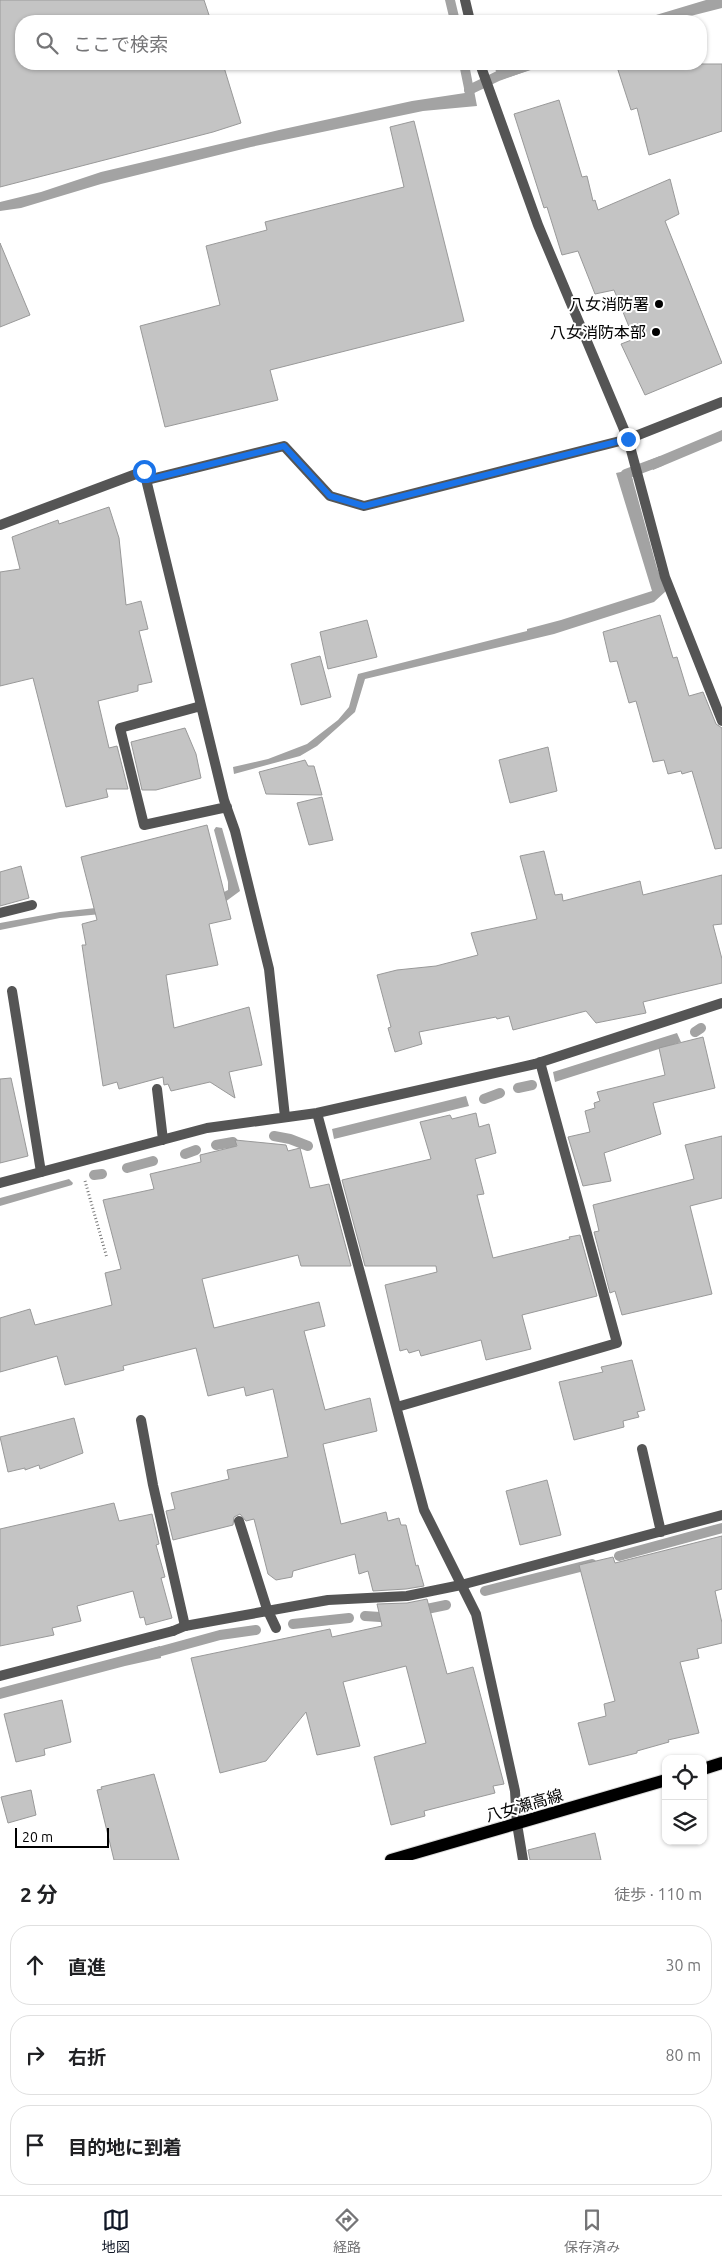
<!DOCTYPE html>
<html lang="ja">
<head>
<meta charset="utf-8">
<style>
	:root { --surface:#fff; --page:#f6f6f6; --text:#202124; --muted:#757577; --line:#e0e0e0; --accent:#111827 }
	body { margin:0; font-family:Ubuntu,"Noto Sans JP",sans-serif; background:var(--page); color:var(--text) }
	.controls { position:absolute; right:15px; bottom:15px; display:grid; overflow:hidden; border-radius:10px; box-shadow:0 1px 4px #0004 }
	.controls button { width:45px; height:45px; display:grid; place-items:center; padding:0; border:0; border-bottom:1px solid var(--line); background:var(--surface); color:var(--text); font:25px sans-serif }
	.scale { position:absolute; left:15px; bottom:12px; width:94px; box-sizing:border-box; padding-left:5px; border:2px solid #000; border-top:0; font-size:14px; line-height:18px; white-space:nowrap; color:#000; -webkit-text-stroke:4px #fff; paint-order:stroke }
	.stop { position:absolute; width:15px; height:15px; margin:-11px; border:4px solid #1a73e8; border-radius:50%; background:#fff }
	.stop.end { background:#1a73e8; border-color:#fff; box-shadow:0 1px 5px #0008 }
	.list { margin:0; padding:0; list-style:none }
	h2 { display:flex; justify-content:space-between; align-items:center; height:65px; margin:0; padding:0 20px; font-size:21px }
	h2 small { font-size:16px; font-weight:400; color:var(--muted) }
	.list li { display:grid; grid-template-columns:32px 1fr auto; gap:15px; align-items:center; box-sizing:border-box; height:80px; margin:0 10px 10px; padding:0 10px; border:1px solid var(--line); border-radius:20px }
	.list b { display:block; font-size:19px; white-space:nowrap }
	.list em { font-size:16px; font-style:normal; color:var(--muted) }
	.icon { flex:none; width:28px; height:28px; fill:none; stroke:currentColor; stroke-width:2; stroke-linecap:round; stroke-linejoin:round }
	.map { position:relative; flex:none; width:722px; height:1860px; overflow:hidden }
	.search { position:absolute; background:var(--surface); box-shadow:0 1px 4px #0004; left:15px; right:15px; top:15px; height:55px; display:flex; align-items:center; gap:12px; box-sizing:border-box; padding:0 18px; border-radius:20px; color:var(--muted); font-size:19px }
	.sheet { height:335px; background:var(--surface) }
	nav { display:flex; justify-content:space-around; align-items:center; box-sizing:border-box; height:70px; border-top:1px solid var(--line); background:var(--surface); font-size:14px; color:var(--muted) }
	nav a { display:grid; justify-items:center; gap:2px }
	nav .on { color:var(--accent) }
	.map>svg:first-child { display:block }
</style>
</head>
<body>
<div class="map">
<svg width="722" height="1860" viewBox="0 0 722 1860">
	<rect width="100%" height="100%" fill="#fff"/>
	<path fill="#a3a3a3" d="M445,0H455L460,21H450Z
		M706,0H722V8L671,21H636Z
		M459,64H469L477,106L423,111L251,147L101,184L21,208L0,211V202L41,192L101,172L279,130L412,101L465,93Z
		M512,64H549L500,80L495,69Z
		M722,430V441L653,470L648,461Z
		M630,470L657,568L666,591L654,602L554,634L365,679L355,712L317,746L300,756L234,774L233,767L268,759L307,744L338,720L349,707L358,674L527,631V629L561,620L652,591L616,473Z
		M216,827L222,828L240,891L225,902L60,918L0,930V923L60,912L220,894L228,890V882L214,830Z
		M677,1033L681,1042L555,1082L553,1072Z
		M466,1096L469,1106L334,1139L332,1129Z
		M69,1179L73,1183L72,1185L0,1206V1198Z
		M160,1646L161,1658L125,1666L0,1699V1688Z"/>
	<g fill="none" stroke-linecap="round" stroke-linejoin="round">
		<path stroke="#a3a3a3" stroke-width="10" d="M469,90L498,76L531,64
			M628,482L626,474L661,461
			M695,1032L701,1028
			M518,1088L532,1085
			M484,1099L500,1093
			M274,1136L290,1139L308,1146
			M216,1145L233,1142
			M185,1154L196,1150
			M127,1168L153,1161
			M94,1175L102,1174
			M619,1556L722,1528
			M485,1591L592,1564
			M417,1611L446,1605
			M365,1616L380,1617
			M293,1624L349,1618
			M147,1655L220,1635L256,1630"/>
	</g>
	<path fill="#c4c4c4" stroke="#999" d="M0,0H204L211,21H21V64H223L241,123L213,132L0,187Z
		M634,64H722V131L649,155L637,108L631,110L618,70Z
		M559,100L582,177L587,176L593,201L595,200L598,210L670,179L679,214L665,221L722,363L645,395L621,344L634,339L614,290L595,294L578,251L562,255L547,207L544,208L514,114Z
		M414,121L464,321L270,370L278,400L165,427L140,326L220,305L206,246L267,230L265,222L404,187L390,127Z
		M0,243L30,315L0,327Z
		M109,507L119,538L126,605L141,601L148,629L139,631L152,682L138,685V691L98,701L109,748L117,746L128,789H106L108,797L66,807L33,678L0,686V572L20,569L12,537L58,520L59,524Z
		M660,615L673,658L677,657L689,696L703,692L716,724L722,728V848L715,849L692,771L682,774L681,771L668,774L664,760L653,762L636,701L629,703L617,661L610,662L603,632Z
		M367,620L377,657L328,669L320,632Z
		M320,656L331,697L301,705L291,664Z
		M185,728L196,754L201,778L156,790H142L131,742Z
		M548,747L557,791L510,803L499,760Z
		M305,760L308,766H314L322,795L266,794L259,772Z
		M322,797L333,840L309,845L297,803Z
		M207,825L231,919L209,924L218,965L166,975L174,1028L249,1007L262,1065L229,1072L235,1098L210,1082L171,1091L168,1084L164,1085L163,1077L119,1089L117,1082L103,1086L82,945H86L82,924L97,920L81,857Z
		M544,851L555,895L562,894L563,901L640,881L643,895L722,875V924L713,925L722,959V983L643,1002L646,1013L596,1023L586,1011L513,1030L509,1016L497,1019L496,1017L419,1032L422,1044L395,1052L388,1028L391,1027L377,975L397,970L436,966L478,955L471,933L537,919L520,856Z
		M21,866L29,898L0,906V872Z
		M703,1037L715,1088L653,1103L661,1134L604,1153L611,1181L583,1186L568,1137L590,1132L585,1111L595,1108L594,1103L600,1101L597,1092L665,1075L659,1048Z
		M11,1078L28,1156L0,1163V1079Z
		M476,1113L479,1127L489,1124L496,1153L475,1159L484,1194L477,1195L493,1258L570,1239L569,1237L580,1235L597,1296L522,1315L531,1349L486,1360L481,1340L421,1356L419,1350L409,1353L407,1349L400,1351L385,1285L437,1272L436,1266H365L342,1180L431,1159L420,1122L450,1115L452,1119Z
		M722,1136V1198L690,1206L712,1294L622,1315L615,1291L610,1293L594,1232L599,1231L593,1205L694,1179L685,1145Z
		M235,1140L286,1145L288,1151L300,1148L310,1188L329,1184L351,1266H301L298,1255L202,1279L214,1328L319,1302L325,1326L304,1331L325,1410L370,1398L377,1431L323,1444L341,1524L386,1512L388,1521L399,1518L401,1525H406L416,1566L418,1565L424,1586L406,1589L373,1591L368,1571L359,1574L355,1554L293,1571L292,1577L276,1580L268,1574L254,1519L246,1521L240,1514L234,1517L233,1525L173,1540L166,1511L175,1509L171,1493L229,1479L227,1470L288,1457L273,1389L246,1396L244,1387L208,1396L196,1348L123,1366L124,1370L65,1385L57,1356L0,1372V1318L30,1309L35,1325L112,1305L105,1273L121,1269L103,1200L154,1189L150,1174L201,1162L200,1155L237,1146Z
		M632,1360L645,1410L637,1412L639,1417L623,1421L624,1427L574,1440L559,1382L603,1372L601,1367Z
		M74,1418L83,1453L40,1469L39,1465L25,1470V1468L8,1472L0,1437Z
		M547,1480L561,1535L520,1545L506,1491Z
		M114,1503L119,1521L152,1514L159,1544L156,1545L165,1577L161,1578L172,1618L146,1625L144,1617L140,1618L133,1591L77,1606L81,1621L52,1628L54,1635L0,1646V1529Z
		M722,1536V1589L715,1591L722,1623V1643L697,1649L699,1658L680,1662L699,1733L668,1740L669,1742L637,1751V1753L589,1765L578,1723L606,1716L604,1704L615,1701L579,1565L613,1557L615,1563Z
		M427,1599L447,1674L473,1667L504,1784L493,1786L495,1793L424,1811L425,1816L391,1825L374,1757L426,1743L406,1666L343,1682L360,1746L317,1755L306,1712L266,1761L220,1773L191,1658L330,1629L332,1637L382,1626L377,1604L407,1603Z
		M62,1700L71,1742L44,1749L45,1755L16,1762L4,1714Z
		M154,1774L179,1860H114L97,1790L102,1789L101,1787Z
		M31,1790L36,1815L8,1823L1,1797Z
		M595,1833L601,1860H530L528,1850Z"/>
	<g fill="none" stroke-linecap="round" stroke-linejoin="round">
		<defs>
			<path id="primary" d="M703,1769L722,1763
				M391,1860L666,1780"/>
		</defs>
		<use href="#primary" stroke="#dbdbdb" stroke-width="14"/>
		<path stroke="#777" stroke-width="3" stroke-dasharray="1 2.5" stroke-linecap="butt" d="M85,1181L107,1258"/>
		<path stroke="#555" stroke-width="10" d="M628,439L665,577L722,721
			M0,913L32,905
			M12,991L41,1172
			M141,1420L153,1485L185,1626
			M642,1449L661,1532
			M461,1585L722,1515
			M0,1676L173,1631"/>
		<path stroke="#555" stroke-width="10" d="M465,0L470,21
			M480,64L538,225L628,439
			M147,480L284,446L330,496L364,506L628,439L722,402
			M0,525L144,471L224,800L235,831L269,969L285,1117
			M201,706L120,728L144,825L227,807
			M157,1089L163,1140
			M317,1113L424,1510L476,1614L515,1791L517,1824L523,1860
			M0,1183L207,1128L317,1113L535,1064L722,1003
			M397,1407L617,1343L540,1062
			M239,1521L267,1609L276,1628
			M173,1631L185,1626L328,1600L407,1596L461,1585"/>
		<use href="#primary" stroke="#000" stroke-width="12"/>
	</g>
	<g fill="none" stroke-linecap="round" stroke-linejoin="round">
		<path stroke="#1a73e8" stroke-width="6" d="M144,471L147,480L284,446L330,496L364,506L628,439"/>
	</g>
	<g fill="#000" stroke="#fff" stroke-width="2">
		<circle cx="659" cy="304" r="5"/>
		<circle cx="656" cy="332" r="5"/>
	</g>
	<g text-anchor="middle" dominant-baseline="central" stroke-width="4" stroke-linejoin="round" paint-order="stroke">
		<g font-size="16" fill="#000" stroke="#fff" text-anchor="end">
			<text x="649" y="304">八女消防署</text>
			<text x="646" y="332">八女消防本部</text>
		</g>
		<g font-size="16" fill="#000" stroke="#fff">
			<text transform="translate(524 1805) rotate(-16)">八女瀬高線</text>
		</g>
	</g>
</svg>
<div class="controls">
<button><svg class="icon" aria-label="locate" viewBox="0 0 24 24"><circle cx="12" cy="12" r="6"/><path d="M12 2v4M12 18v4M2 12h4M18 12h4"/></svg></button>
<button><svg class="icon" aria-label="layers" viewBox="0 0 24 24"><path d="M12 4l9 5-9 5-9-5zM3 14l9 5 9-5"/></svg></button>
</div>
<div class="scale">20 m</div>
<div class="stop" style="left:144px;top:471px"></div>
<div class="stop end" style="left:628px;top:439px"></div>
<div class="search"><svg class="icon" aria-label="search" viewBox="0 0 24 24"><circle cx="10" cy="10" r="6"/><path d="M15 15l6 6"/></svg>ここで検索</div>
</div>
<section class="sheet">
<h2>2 分<small>徒歩 · 110 m</small></h2>
<ul class="list">
<li><svg class="icon" aria-label="ahead" viewBox="0 0 24 24"><path d="M12 20V5M6 11l6-6 6 6"/></svg><div><b>直進</b></div><em>30 m</em></li>
<li><svg class="icon" aria-label="right" viewBox="0 0 24 24"><path d="M7 20v-9h11M14 6l5 5-5 5"/></svg><div><b>右折</b></div><em>80 m</em></li>
<li><svg class="icon" aria-label="arrive" viewBox="0 0 24 24"><path d="M6 21V4h12l-3 4 3 4H6"/></svg><div><b>目的地に到着</b></div></li>
</ul>
</section>
<nav>
<a class="on"><svg class="icon" aria-label="map" viewBox="0 0 24 24"><path d="M3 6l6-2 6 2 6-2v14l-6 2-6-2-6 2zM9 4v14M15 6v14"/></svg>地図</a>
<a><svg class="icon" aria-label="directions" viewBox="0 0 24 24"><path d="M12 3l9 9-9 9-9-9zM9 14v-3h6M13 9l2 2-2 2"/></svg>経路</a>
<a><svg class="icon" aria-label="saved" viewBox="0 0 24 24"><path d="M7 4h10v16l-5-4-5 4z"/></svg>保存済み</a>
</nav>
</body>
</html>
